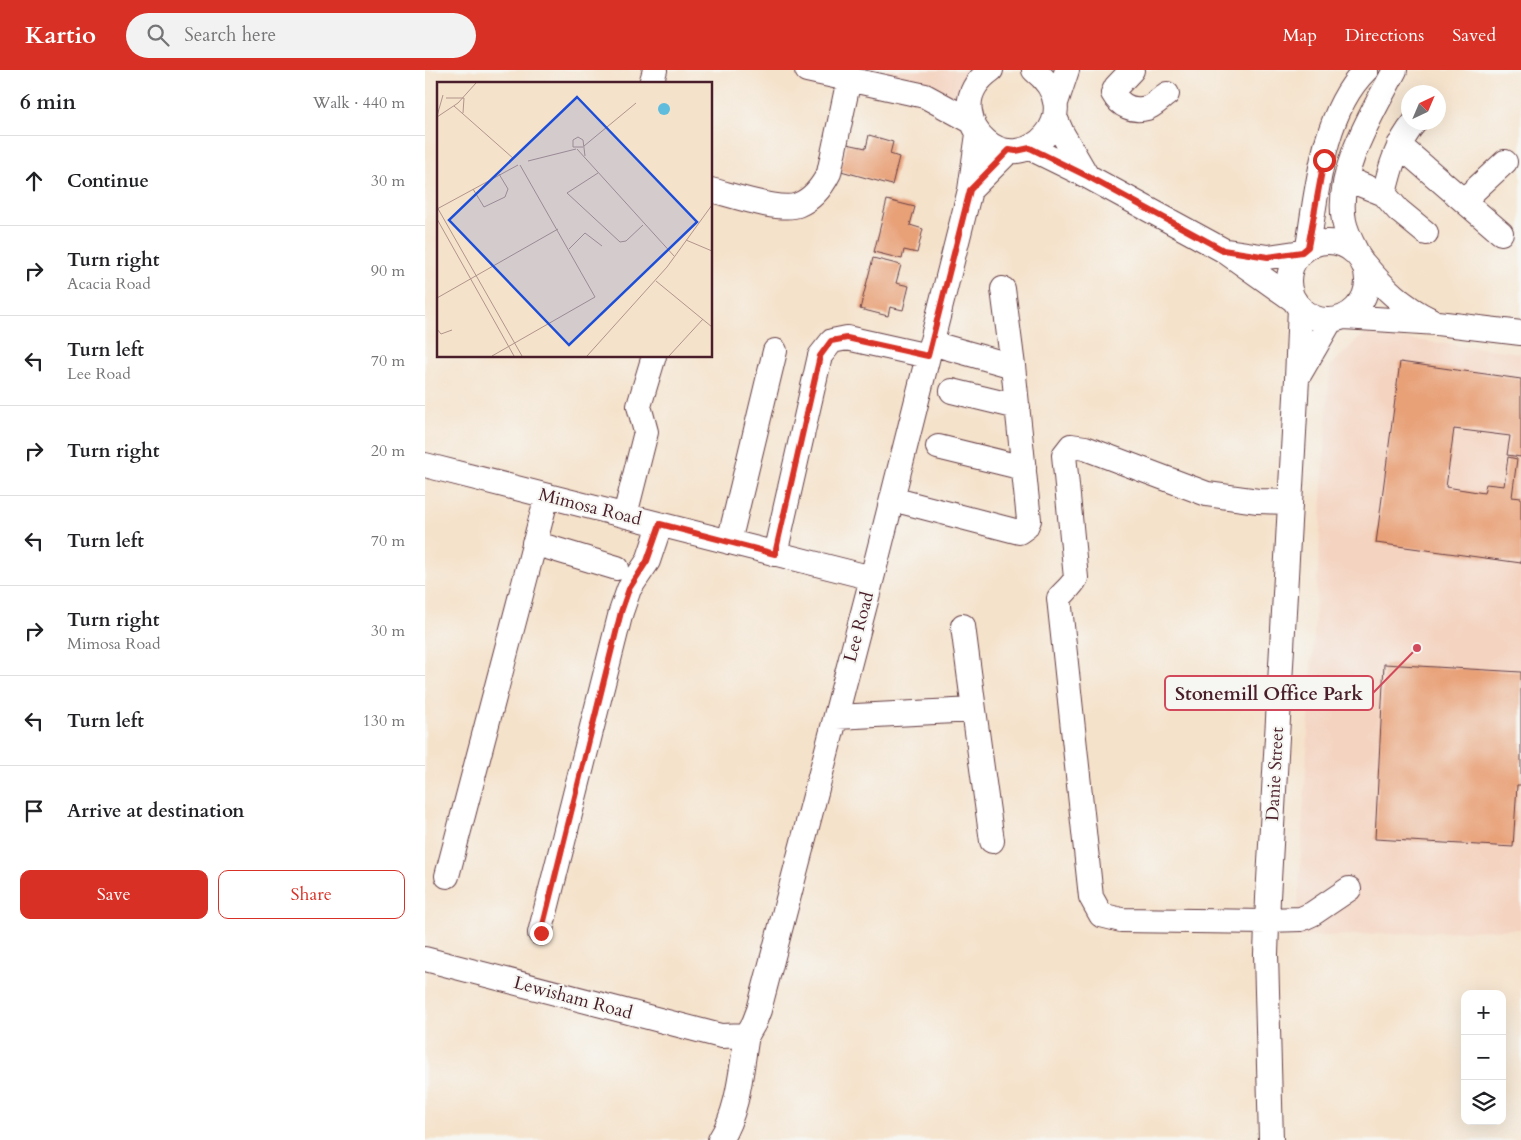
<!DOCTYPE html>
<html lang="en">
<head>
<meta charset="utf-8">
<style>
	:root { --surface:#fff; --page:#f2f2f2; --text:#202124; --muted:#757577; --line:#e0e0e0; --accent:#d93025 }
	body { margin:0; font-family:Cardo,serif; background:var(--page); color:var(--text) }
	.controls { position:absolute; right:15px; bottom:15px; display:grid; overflow:hidden; border-radius:10px; box-shadow:0 5px 20px #0002 }
	.controls button { width:45px; height:45px; display:grid; place-items:center; padding:0; border:0; border-bottom:1px solid var(--line); background:var(--surface); color:var(--text); font:25px sans-serif }
	.compass { position:absolute; left:976px; top:15px; width:45px; height:45px; border-radius:50%; background:var(--surface); box-shadow:0 5px 20px #0002; rotate:44deg }
	.stop { position:absolute; width:15px; height:15px; margin:-11px; border:4px solid #d93025; border-radius:50%; background:#fff }
	.stop.end { background:#d93025; border-color:#fff; box-shadow:0 1px 5px #0008 }
	.list { margin:0; padding:0; list-style:none }
	h2 { display:flex; justify-content:space-between; align-items:center; height:65px; margin:0; padding:0 20px; font-size:21px }
	h2 small { font-size:16px; font-weight:400; color:var(--muted) }
	.list li { display:grid; grid-template-columns:32px 1fr auto; gap:15px; align-items:center; box-sizing:border-box; height:90px; padding:0 20px; border-top:1px solid var(--line) }
	.list b { display:block; font-size:19px; white-space:nowrap }
	.list p { margin:0; font-size:16px; white-space:nowrap; color:var(--muted) }
	.list em { font-size:16px; font-style:normal; color:var(--muted) }
	.actions { display:flex; gap:10px; padding:15px 20px }
	.actions a { flex:1; padding:11px 0; border:1px solid var(--accent); border-radius:10px; text-align:center; font-size:18px; color:var(--accent) }
	.actions .main { background:var(--accent); color:#fff }
	.icon { flex:none; width:28px; height:28px; fill:none; stroke:currentColor; stroke-width:2; stroke-linecap:round; stroke-linejoin:round }
	.map { position:relative; flex:none; width:1096px; height:1070px; overflow:hidden }
	header { display:flex; align-items:center; gap:30px; box-sizing:border-box; height:70px; padding:0 25px; background:var(--accent); color:#fff }
	header strong { font-size:24px }
	nav { display:flex; gap:28px; margin-inline-start:auto; font-size:18px }
	.search { width:350px; height:45px; background:var(--page); display:flex; align-items:center; gap:12px; box-sizing:border-box; padding:0 18px; border-radius:28px; color:var(--muted); font-size:19px }
	main { display:flex }
	aside { flex:1; background:var(--surface) }
	.map>svg:first-child { display:block }
</style>
</head>
<body>
<header>
<strong>Kartio</strong>
<div class="search"><svg class="icon" aria-label="search" viewBox="0 0 24 24"><circle cx="10" cy="10" r="6"/><path d="M15 15l6 6"/></svg>Search here</div>
<nav><a>Map</a><a>Directions</a><a>Saved</a></nav>
</header>
<main>
<aside>
<h2>6 min<small>Walk · 440 m</small></h2>
<ul class="list">
<li><svg class="icon" aria-label="ahead" viewBox="0 0 24 24"><path d="M12 20V5M6 11l6-6 6 6"/></svg><div><b>Continue</b></div><em>30 m</em></li>
<li><svg class="icon" aria-label="right" viewBox="0 0 24 24"><path d="M7 20v-9h11M14 6l5 5-5 5"/></svg><div><b>Turn right</b><p>Acacia Road</p></div><em>90 m</em></li>
<li><svg class="icon" aria-label="left" viewBox="0 0 24 24"><path d="M17 20v-9H6M10 6l-5 5 5 5"/></svg><div><b>Turn left</b><p>Lee Road</p></div><em>70 m</em></li>
<li><svg class="icon" aria-label="right" viewBox="0 0 24 24"><path d="M7 20v-9h11M14 6l5 5-5 5"/></svg><div><b>Turn right</b></div><em>20 m</em></li>
<li><svg class="icon" aria-label="left" viewBox="0 0 24 24"><path d="M17 20v-9H6M10 6l-5 5 5 5"/></svg><div><b>Turn left</b></div><em>70 m</em></li>
<li><svg class="icon" aria-label="right" viewBox="0 0 24 24"><path d="M7 20v-9h11M14 6l5 5-5 5"/></svg><div><b>Turn right</b><p>Mimosa Road</p></div><em>30 m</em></li>
<li><svg class="icon" aria-label="left" viewBox="0 0 24 24"><path d="M17 20v-9H6M10 6l-5 5 5 5"/></svg><div><b>Turn left</b></div><em>130 m</em></li>
<li><svg class="icon" aria-label="arrive" viewBox="0 0 24 24"><path d="M6 21V4h12l-3 4 3 4H6"/></svg><div><b>Arrive at destination</b></div></li>
</ul>
<div class="actions"><a class="main">Save</a><a>Share</a></div>
</aside>
<div class="map">
<svg width="1096" height="1070" viewBox="0 0 1096 1070">
	<rect width="100%" height="100%" fill="#f6f6f2"/>
	<filter id="ink" filterUnits="userSpaceOnUse"><feTurbulence type="fractalNoise" baseFrequency=".02" numOctaves="2"/><feDisplacementMap in="SourceGraphic" scale="10" xChannelSelector="R" yChannelSelector="G"/><feConvolveMatrix kernelMatrix="1 2 1 2 8 2 1 2 1" color-interpolation-filters="sRGB"/></filter>
	<filter id="wash" filterUnits="userSpaceOnUse"><feTurbulence type="fractalNoise" baseFrequency=".0096" numOctaves="4" result="noise"/><feDisplacementMap in="SourceGraphic" scale="20" xChannelSelector="R" yChannelSelector="G"/><feGaussianBlur stdDeviation="1.12" result="paint"/><feColorMatrix in="noise" values="0 0 0 0 0 0 0 0 0 0 0 0 0 0 0 0 0 1.4 0 .05"/><feComposite in="paint" operator="in"/></filter>
	<g filter="url(#wash)">
		<rect width="100%" height="100%" fill="#f5e2cb"/>
		<path fill="#f4d3c0" d="M385,0H544L547,45Z
			M939,264L1096,283V859L871,867L905,296Z"/>
		<g id="blocks">
			<path fill="#e8a077" d="M444,65L468,72L465,84L474,87L467,115L416,101L422,74L441,78Z
				M462,130L490,137L485,155L498,159L492,183L479,180L477,189L449,182Z
				M448,188L476,195L471,213L484,216L478,240L465,237L463,246L435,239Z
				M975,292L1096,309V387L1082,385L1085,366L1029,359L1021,417L1059,423L1061,414L1079,416L1083,387L1092,389L1087,427L1096,428V493L951,473Z
				M959,594L1096,602V715H1092L1088,777L950,769Z"/>
		</g>
	</g>
	<g filter="url(#ink)">
		<use href="#blocks" fill-opacity="0" stroke="#643c43" stroke-width="1"/>
		<g fill="none" stroke-linecap="round" stroke-linejoin="round">
			<defs>
				<path id="minor" d="M382,0L500,26L546,51
					M566,0C552,10 542,24 545,42C547,55 552,63 561,71C600,106 665,44 609,0
					M707,0L691,17L688,23C695,36 708,42 722,38C729,36 736,28 742,24
					M226,14L230,0
					M631,33L642,0
					M630,47L637,63L662,106
					M990,52C972,73 965,98 959,124L973,140L1001,163
					M974,75L1076,163
					M605,78L662,106L798,180L870,231
					M922,109L959,124
					M286,120C306,125 355,142 373,135C388,129 397,117 404,103L424,9
					M545,120L584,81
					M1039,130L1080,92
					M864 211a39 39 0 1 1 78 0a39 39 0 1 1-78 0Z
					M883,177C892,120 898,42 941,0
					M802,181L843,187L877,182
					M932,183C927,173 921,162 919,151C910,102 948,42 970,0
					M939,194C959,218 977,236 1006,250
					M578,219L588,296
					M919,247L1012,253L1096,263
					M874,305L906,250
					M527,321L593,337
					M513,377L599,398
					M0,395L447,508
					M467,429L594,462L601,457L604,450L588,296L506,273
					M200,445L221,362L214,336L229,286
					M304,472L350,281
					M109,473L192,498
					M350,484L395,286L407,271L422,268L503,286
					M538,556L549,640
					M411,647L549,640L567,771
					M22,806L122,426
					M842,850L876,849L887,844L924,819
					M842,852L696,850L676,845L666,827L634,528C640,521 647,516 651,508L639,385L646,376L660,378L782,424L833,431L865,432
					M115,863L196,542L204,519L223,491L235,455
					M0,889L296,966L322,965L329,953L334,940L447,508L545,120L553,64
					M295,1070C314,1040 316,999 322,965
					M846,1070L841,884L843,828L872,309L875,237"/>
			</defs>
			<use href="#minor" stroke="#643c43" stroke-width="26"/>
			<use href="#minor" stroke="#fff" stroke-width="24"/>
		</g>
	</g>
	<g fill="none" stroke-linecap="round" stroke-linejoin="round" filter="url(#ink)">
		<path stroke="#d93025" stroke-width="6" d="M116,863L196,542L204,519L222,491L235,454L350,484L395,286L406,271L422,268L503,286L545,120L584,80L591,81L605,78L662,106L798,180L843,187L877,182L883,177L899,90"/>
	</g>
	<g text-anchor="middle" dominant-baseline="central" stroke-width="4" stroke-linejoin="round" paint-order="stroke">
		<g font-size="18" fill="#4a1f2b" stroke="#f6f6f2">
			<text transform="translate(165 437) rotate(14)">Mimosa Road</text>
			<text transform="translate(434 557) rotate(-75)">Lee Road</text>
			<text transform="translate(850 704) rotate(-87)">Danie Street</text>
			<text transform="translate(148 928) rotate(15)">Lewisham Road</text>
		</g>
	</g>
	<g transform="translate(12 12)">
		<rect width="275" height="275" fill="#f5e2cb"/>
		<path d="M221 27a6 6 0 1 1 12 0a6 6 0 1 1-12 0Z" fill="#5fbcdd"/>
		<path fill="none" stroke="#b1948b" stroke-width="1" d="M9,16H27M17,24L77,77M26,31L27,16M0,34L6,13M0,35L21,21L39,1M147,64L199,21M146,65H136V58L141,55L146,58L148,74M140,67L237,174M91,79L139,67M161,91L130,111L183,160L189,159L206,143M36,107L47,125L68,115L71,107L62,92M0,125L85,274M0,127L81,83M0,137L77,274M249,158L275,169M132,167L148,151L165,164M219,199L275,245M0,216L121,147M0,247L4,252L15,248M55,274L158,215L83,83M150,274L230,185L275,123M232,274L266,237"/>
		<path fill="#1d4ed8" fill-opacity="0.15" stroke="#1d4ed8" stroke-width="2.5" d="M140,15L260,140L132,263L12,138Z"/>
		<rect width="275" height="275" fill="none" stroke="#4a1f2b" stroke-width="2.5"/>
	</g>
	<path fill="none" stroke="#d1495b" stroke-width="2" d="M992 578L948 623"/>
	<circle fill="#d1495b" stroke="#f6f6f2" stroke-width="2" cx="992" cy="578" r="5"/>
	<rect fill="#f6f6f2" stroke="#d1495b" stroke-width="2" x="740" y="606" width="208" height="34" rx="5"/>
	<g font-size="19" text-anchor="middle" font-weight="bold" fill="#4a1f2b">
		<text x="844" y="630">Stonemill Office Park</text>
	</g>
</svg>
<div class="controls">
<button>+</button>
<button>−</button>
<button><svg class="icon" aria-label="layers" viewBox="0 0 24 24"><path d="M12 4l9 5-9 5-9-5zM3 14l9 5 9-5"/></svg></button>
</div>
<svg class="compass" viewBox="-18 -18 36 36"><path d="M0-13l5 13h-10z" fill="#e53935"/><path d="M0 13l5-13h-10z" fill="#757577"/></svg>
<div class="stop" style="left:899px;top:90px"></div>
<div class="stop end" style="left:116px;top:863px"></div>
</div>
</main>
</body>
</html>
